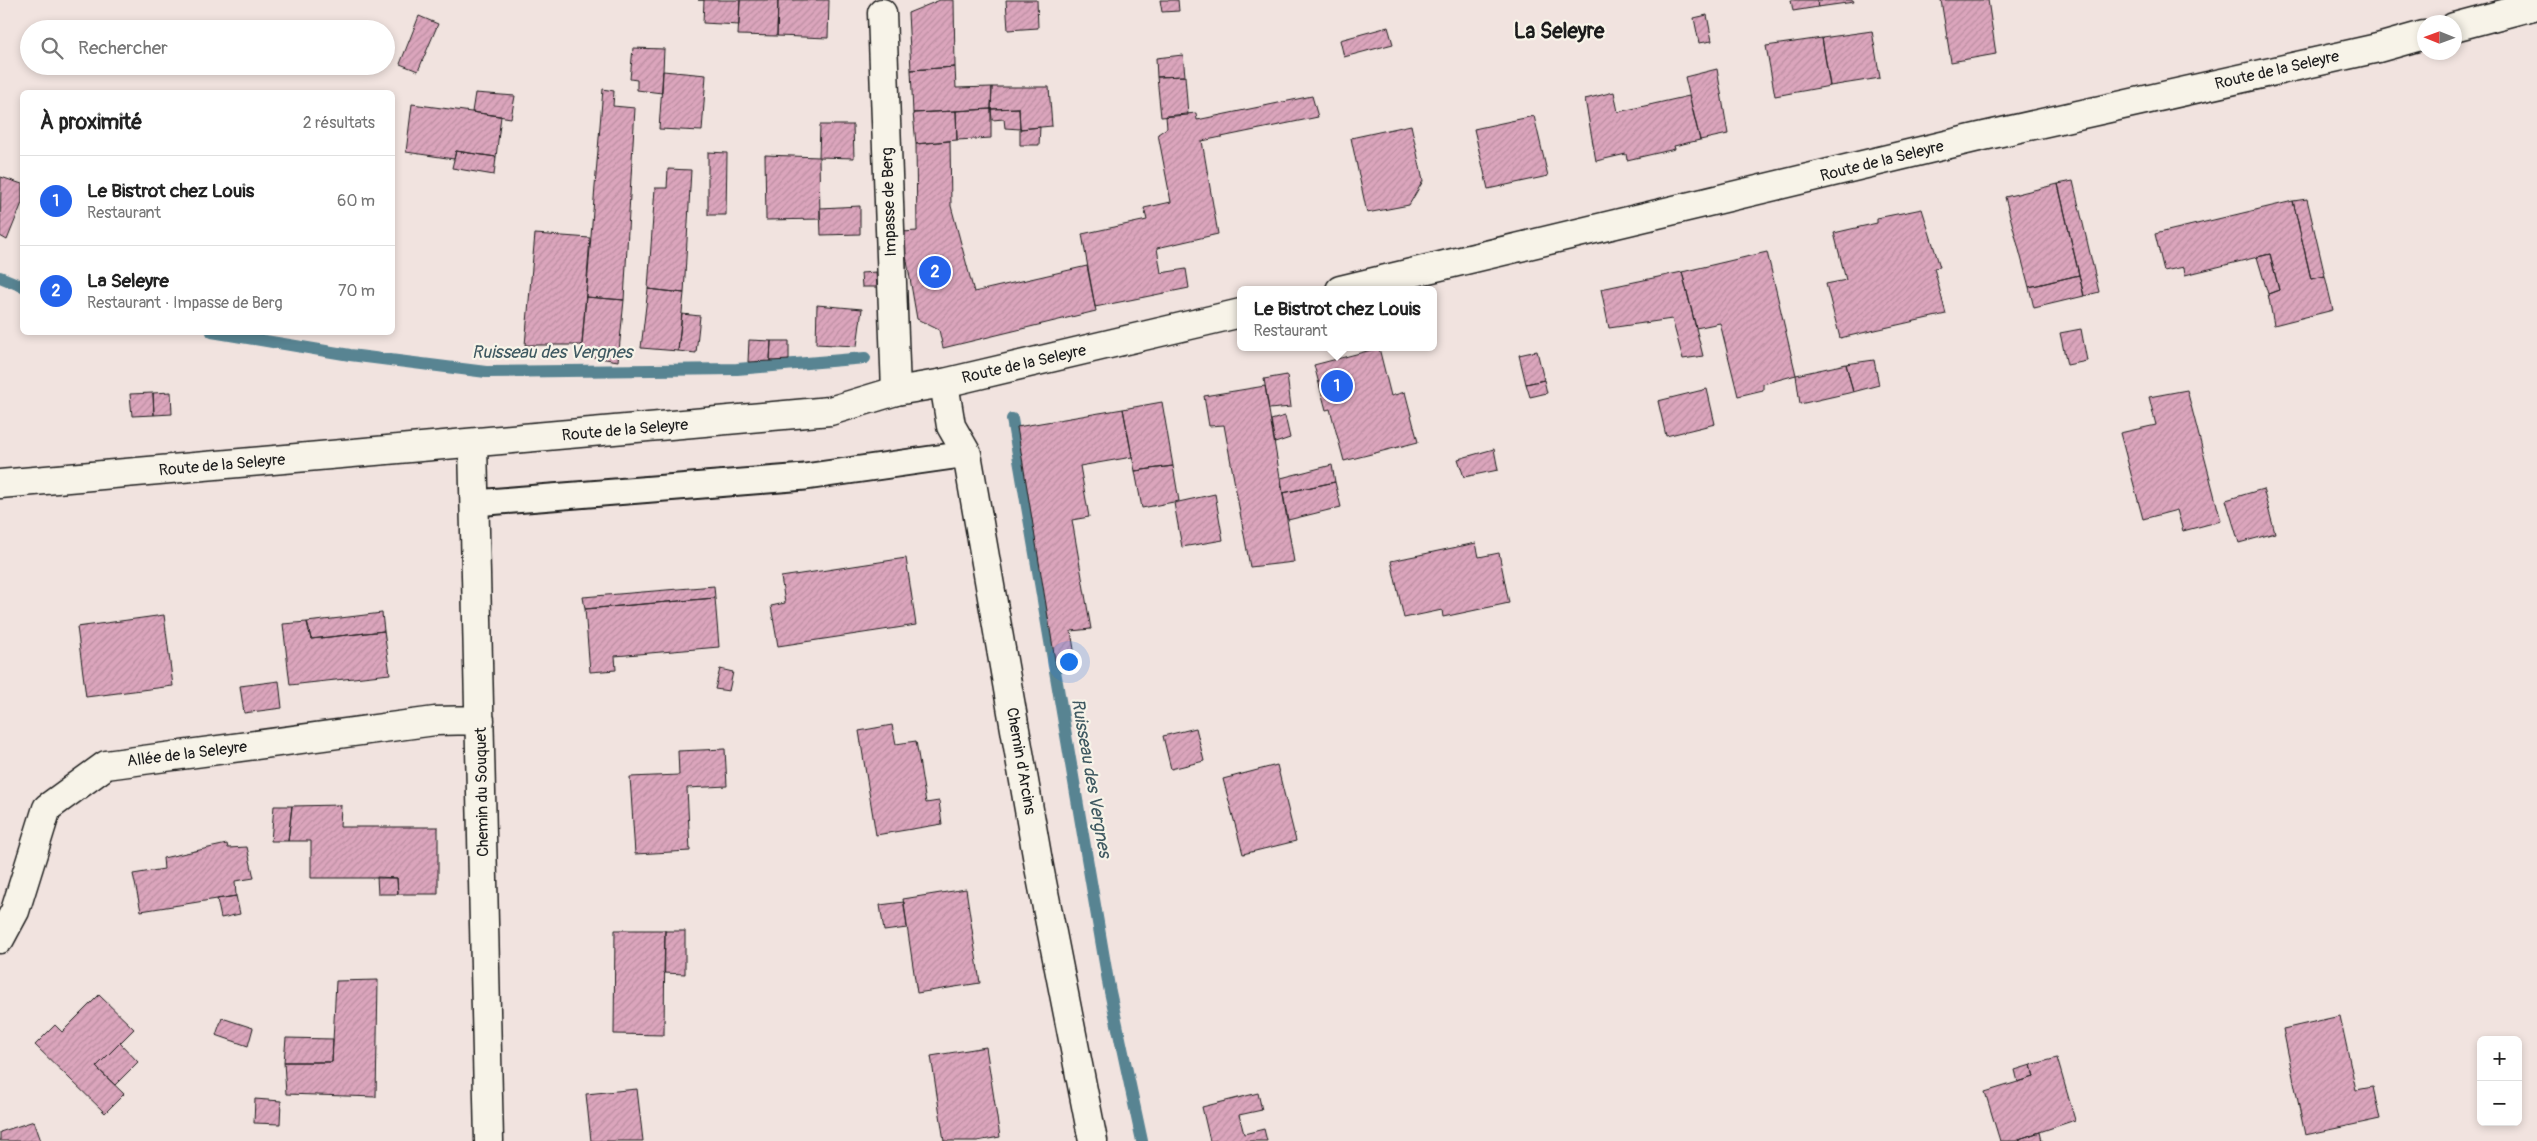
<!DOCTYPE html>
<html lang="fr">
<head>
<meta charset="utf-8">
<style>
	:root { --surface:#fff; --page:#f2f2f2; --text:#222; --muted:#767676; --line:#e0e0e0; --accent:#2563eb }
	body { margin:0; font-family:Pangolin,sans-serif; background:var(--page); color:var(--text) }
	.controls { position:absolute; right:15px; bottom:15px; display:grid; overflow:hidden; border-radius:8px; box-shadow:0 2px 8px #0003 }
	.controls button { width:45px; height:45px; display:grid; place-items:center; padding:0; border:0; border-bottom:1px solid var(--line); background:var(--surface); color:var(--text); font:25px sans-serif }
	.compass { position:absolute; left:2417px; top:15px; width:45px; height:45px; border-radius:50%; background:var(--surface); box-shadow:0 2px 8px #0003; rotate:271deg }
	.you { position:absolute; left:1068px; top:661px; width:18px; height:18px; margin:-12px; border:4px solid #fff; border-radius:50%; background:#1a73e8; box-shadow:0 0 0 8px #1a73e833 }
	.badge { display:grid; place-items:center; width:32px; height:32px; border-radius:50%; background:var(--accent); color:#fff; font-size:16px; font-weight:700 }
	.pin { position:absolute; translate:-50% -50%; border:2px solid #fff; box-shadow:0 1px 5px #0006 }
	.popup { position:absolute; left:1237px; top:286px; width:200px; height:65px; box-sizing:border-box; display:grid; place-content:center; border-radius:8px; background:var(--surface); filter:drop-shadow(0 1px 4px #0005); font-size:16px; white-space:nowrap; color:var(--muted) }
	.popup b { font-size:19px; color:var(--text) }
	.popup::after { content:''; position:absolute; left:50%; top:100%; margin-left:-10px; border:10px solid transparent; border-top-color:var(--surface) }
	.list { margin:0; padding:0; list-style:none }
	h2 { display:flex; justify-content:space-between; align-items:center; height:65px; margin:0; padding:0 20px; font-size:21px }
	h2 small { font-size:16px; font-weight:400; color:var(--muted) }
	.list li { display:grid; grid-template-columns:32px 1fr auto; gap:15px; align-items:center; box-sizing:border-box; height:90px; padding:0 20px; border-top:1px solid var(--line) }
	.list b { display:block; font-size:19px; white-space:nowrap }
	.list p { margin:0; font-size:16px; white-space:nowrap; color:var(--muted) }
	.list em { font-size:16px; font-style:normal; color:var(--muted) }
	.icon { flex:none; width:28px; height:28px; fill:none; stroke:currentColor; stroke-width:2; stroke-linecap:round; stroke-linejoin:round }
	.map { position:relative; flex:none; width:2537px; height:1141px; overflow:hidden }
	.search { position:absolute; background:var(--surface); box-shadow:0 2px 8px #0003; left:20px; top:20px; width:375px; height:55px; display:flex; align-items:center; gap:12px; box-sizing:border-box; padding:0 18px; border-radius:28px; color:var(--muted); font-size:19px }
	.panel { position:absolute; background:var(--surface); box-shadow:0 2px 8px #0003; left:20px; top:90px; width:375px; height:245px; border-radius:8px }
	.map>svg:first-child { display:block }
</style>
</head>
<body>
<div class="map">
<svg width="2537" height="1141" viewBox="0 0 2537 1141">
	<defs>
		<pattern id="building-hatch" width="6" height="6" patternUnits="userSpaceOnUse" patternTransform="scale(1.25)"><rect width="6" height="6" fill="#dba5bc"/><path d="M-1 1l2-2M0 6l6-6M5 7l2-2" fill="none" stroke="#bb8da1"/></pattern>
	</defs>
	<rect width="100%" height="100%" fill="#f1e3df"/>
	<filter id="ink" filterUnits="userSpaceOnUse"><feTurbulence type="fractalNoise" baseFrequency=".02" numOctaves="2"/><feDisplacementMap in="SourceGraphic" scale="10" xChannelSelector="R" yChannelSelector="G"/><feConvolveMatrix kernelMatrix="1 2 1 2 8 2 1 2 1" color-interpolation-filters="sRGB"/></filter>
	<g filter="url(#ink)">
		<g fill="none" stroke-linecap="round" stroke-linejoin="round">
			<path stroke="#588492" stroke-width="12" d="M0,277L22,286
				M212,332L350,355L486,372L737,369L865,358
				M1012,419L1109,987L1142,1141"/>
		</g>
		<path fill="url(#building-hatch)" stroke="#1c1c1c" d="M698,0H740L739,25L703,23L704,0Z
			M740,0H778L777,36L738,35Z
			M778,0H829L828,38L777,36Z
			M940,0H954L955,67L911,70L908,13Z
			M1006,0H1037L1038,28L1008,30Z
			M1160,0H1178L1179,11L1162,12Z
			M1791,0H1817L1818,7L1793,11Z
			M1817,0H1853L1854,2L1818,7Z
			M1941,0H1988L1996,54L1951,62Z
			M1707,15L1712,41L1699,43L1694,18Z
			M419,16L438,24L418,71L400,64Z
			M1388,27L1393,44L1344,57L1340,40Z
			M1872,31L1880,78L1830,86L1822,38Z
			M1822,38L1830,86L1775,96L1766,46Z
			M633,48L664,49L662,93L637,90V80L630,79Z
			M1183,55L1185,76L1157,77L1156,58Z
			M955,67L956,88L992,87L991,109L913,113L911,70Z
			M1717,69L1728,134L1700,140L1685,77Z
			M663,71L706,75L702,131L659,129Z
			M1185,76L1188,115L1161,117L1157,77Z
			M992,87H1049L1052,126L1020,129L1019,108L991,109Z
			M603,89L614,91L613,106L635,108L624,300L586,297Z
			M1614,92L1618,112L1689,96L1700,140L1674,146L1675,149L1627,160L1626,154L1596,161L1585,99Z
			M475,93L515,96L511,118L472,112Z
			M1312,96L1318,117L1202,141L1218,234L1157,248L1161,273L1186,269L1189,288L1095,307L1082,234L1147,220L1144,208L1171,202L1158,134L1167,128L1166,116L1196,113L1197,120Z
			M412,104L501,116L496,157L456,151L454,159L406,152Z
			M1019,108L1020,129L1005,128L1004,119L992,120L991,109Z
			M991,109V138L957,140L956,111Z
			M956,111L957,140L916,144L913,113Z
			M1534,116L1548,176L1488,189L1474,129Z
			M820,125H853L854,158L819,157Z
			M1411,125L1423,181L1409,205L1367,213L1351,138Z
			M1040,127L1039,145H1020V129Z
			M950,141L951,206L974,292L1087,266L1096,311L943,348L939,330L917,319L902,232L917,231L916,144Z
			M456,151L496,157L494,175L452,168Z
			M708,152L727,153L726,215H708Z
			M765,155L819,157L820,219L766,220Z
			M668,169L691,170L684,293L648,289L655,188H667Z
			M1,177L22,184V203L7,240L0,236Z
			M2073,181L2099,292L2084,296L2058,184Z
			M2058,184L2079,275L2029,287L2005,197Z
			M2307,199L2325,276L2311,279L2293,201Z
			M2293,201L2311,279L2325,276L2333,310L2274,325L2268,294L2279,290L2270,254L2185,275L2184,267L2164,271L2155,234Z
			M860,206V234L821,235L820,208Z
			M1922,209L1940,267L1934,268L1946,314L1840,338L1826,284L1846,280L1834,233L1877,223V218Z
			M535,234L590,238L582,345H525Z
			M1767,252L1796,375L1763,384V390L1738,396L1720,323L1696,328L1682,272Z
			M2270,254L2279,290L2268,294L2257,257Z
			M876,272L877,287H862L861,273Z
			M1682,272L1703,356L1683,359L1672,319L1609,328L1601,289Z
			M2079,275L2084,296L2034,308L2029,287Z
			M648,289L684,293L678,351L641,348Z
			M586,297L624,300L618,361L581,355Z
			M817,305L862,309L857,346L816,344Z
			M682,314L700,316L696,353L678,351Z
			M2081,329L2087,361L2067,365L2060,333Z
			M749,340L771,341L770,361L748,362Z
			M771,341H789V360L770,361Z
			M1379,348L1391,396L1405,392L1418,442L1344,461L1330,409L1326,410L1314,365Z
			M1537,351L1544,380L1526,384L1519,355Z
			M1874,360L1879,385L1853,392L1846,364Z
			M1846,364L1853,392L1800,404L1796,375Z
			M1287,375L1291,407L1269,409L1264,379Z
			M1544,380L1547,393L1530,397L1526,384Z
			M1265,386L1294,562L1250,567L1224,425L1209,426L1204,396Z
			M1707,389L1715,424L1666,436L1658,401Z
			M2187,390L2221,521L2183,531L2177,510L2143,519L2120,433L2156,425L2149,397Z
			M171,392L172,414L154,415L153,393Z
			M153,393L154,415L132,416L130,394Z
			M1162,402L1173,466L1135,471L1123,409Z
			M1123,409L1132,457L1080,466L1089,517L1072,520L1091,629L1071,631L1076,662L1056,666L1017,427Z
			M1285,416L1290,438L1275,443L1271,420Z
			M1494,449L1498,470L1464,477L1458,459Z
			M1332,465L1335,482L1283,493L1281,478Z
			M1173,466L1179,501L1142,508L1135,471Z
			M1335,482L1341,507L1288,520L1283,493Z
			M2263,489L2275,533L2239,543L2226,500Z
			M1215,494L1223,540L1182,547L1174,503Z
			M1476,543L1479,557L1499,553L1509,603L1443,617L1442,610L1404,618L1391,561Z
			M906,558L916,625L778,646L771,606L785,603L781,577Z
			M714,586L715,598L585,609L583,597Z
			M715,598L719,647L615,656L616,670L590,672L585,609Z
			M382,613L384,631L311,639L307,622Z
			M164,615L173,686L86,697L77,627Z
			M307,622L311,639L384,631L390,674L290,685L283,624Z
			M720,669L733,672L729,691L715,689Z
			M279,681L282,708L244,713L240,686Z
			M892,725L896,744L916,741L926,803L939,801L942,824L876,835L859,731Z
			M1196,728L1204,761L1171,769L1163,736Z
			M725,749L727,786L687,788L690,851L635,854L630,777L679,775L678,751Z
			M1277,765L1296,841L1243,854L1223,779Z
			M341,805L340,827H438V894H398L397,878H311V841H288L292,806Z
			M274,806H292L288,841H271Z
			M227,844L228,848L247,847L254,878L235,881L236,896L141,911L133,874L164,869L163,858Z
			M377,877L397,878L398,894H378Z
			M966,889L980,983L917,993L903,899Z
			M236,896L240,914L221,918L217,899Z
			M904,902L907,928L884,931L880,905Z
			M615,930H665L664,1035L614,1034Z
			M665,931H685V974L664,973Z
			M378,980L376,1097L286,1094L284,1062H332L336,981Z
			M99,995L134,1029L96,1067L124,1094L105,1113L35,1045L55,1025L62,1032Z
			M2340,1016L2356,1090L2373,1087L2380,1119L2305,1135L2283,1029Z
			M222,1018L253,1028L248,1046L216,1035Z
			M286,1038L333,1039L332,1062H284Z
			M120,1043L138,1062L115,1085L96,1067Z
			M986,1047L1000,1137L977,1141H944L931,1056Z
			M2057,1058L2075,1120L2019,1139L2020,1141H2000L1985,1092L2034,1077L2031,1065Z
			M2031,1065L2034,1077L2018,1082L2015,1070Z
			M637,1089L643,1141H591L586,1094Z
			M1258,1093L1262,1110L1239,1115L1244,1134L1264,1129L1267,1141H1210L1202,1107Z
			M255,1099L281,1101L280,1124L254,1123Z
			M34,1121L41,1141H0V1132Z
			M2040,1132L2042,1141H2020L2019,1139Z"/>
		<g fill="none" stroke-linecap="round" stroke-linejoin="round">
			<defs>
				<path id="service" d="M475,503L805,477L967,454"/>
				<path id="minor" d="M882,13L896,391
					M944,383L951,426L967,454L1039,867L1093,1141
					M473,444L489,1141
					M0,939L15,911L47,808L106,765L435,721L480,720"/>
				<path id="tertiary" d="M2454,27L2537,5
					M1340,290L1975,138L2378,48L2424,35
					M0,484L830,411L896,391L944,383L1241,313"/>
			</defs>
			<use href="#service" stroke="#1c1c1c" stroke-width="29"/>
			<use href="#minor" stroke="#1c1c1c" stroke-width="31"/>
			<use href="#tertiary" stroke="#1c1c1c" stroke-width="31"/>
			<use href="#service" stroke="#f7f3e8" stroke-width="25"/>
			<use href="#minor" stroke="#f7f3e8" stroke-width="28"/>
			<use href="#tertiary" stroke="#f7f3e8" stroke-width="28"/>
		</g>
	</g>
	<g text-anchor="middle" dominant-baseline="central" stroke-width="4.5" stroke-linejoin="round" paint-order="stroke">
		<g font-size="16" fill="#1c1c1c" stroke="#f7f3e8">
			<text transform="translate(2277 70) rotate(-13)">Route de la Seleyre</text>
			<text transform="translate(1882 161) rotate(-14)">Route de la Seleyre</text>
			<text transform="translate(889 202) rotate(-92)">Impasse de Berg</text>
			<text transform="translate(1024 364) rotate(-13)">Route de la Seleyre</text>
			<text transform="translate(625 430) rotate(-5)">Route de la Seleyre</text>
			<text transform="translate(222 465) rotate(-5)">Route de la Seleyre</text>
			<text transform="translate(187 754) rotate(-7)">Allée de la Seleyre</text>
			<text transform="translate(1021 761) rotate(80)">Chemin d'Arcins</text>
			<text transform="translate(482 792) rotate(-91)">Chemin du Souquet</text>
		</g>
		<g font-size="18" font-style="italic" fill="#3f5961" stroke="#f7f3e8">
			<text x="552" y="352">Ruisseau des Vergnes</text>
			<text transform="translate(1091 778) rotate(80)">Ruisseau des Vergnes</text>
		</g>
		<g font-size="21" font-weight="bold" fill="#1c1c1c" stroke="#f7f3e8">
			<text x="1559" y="31">La Seleyre</text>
		</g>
	</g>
</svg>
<div class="controls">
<button>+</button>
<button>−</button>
</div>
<svg class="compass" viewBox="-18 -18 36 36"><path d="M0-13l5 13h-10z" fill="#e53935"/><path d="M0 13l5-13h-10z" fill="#767676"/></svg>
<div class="you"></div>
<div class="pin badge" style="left:1337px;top:386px">1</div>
<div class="popup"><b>Le Bistrot chez Louis</b>Restaurant</div>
<div class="pin badge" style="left:935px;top:272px">2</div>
<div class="search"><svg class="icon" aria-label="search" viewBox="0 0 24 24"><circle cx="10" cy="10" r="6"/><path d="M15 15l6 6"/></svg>Rechercher</div>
<section class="panel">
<h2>À proximité<small>2 résultats</small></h2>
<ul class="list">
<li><span class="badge">1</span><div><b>Le Bistrot chez Louis</b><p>Restaurant</p></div><em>60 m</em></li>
<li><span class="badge">2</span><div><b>La Seleyre</b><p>Restaurant · Impasse de Berg</p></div><em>70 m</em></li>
</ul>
</section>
</div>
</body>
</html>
